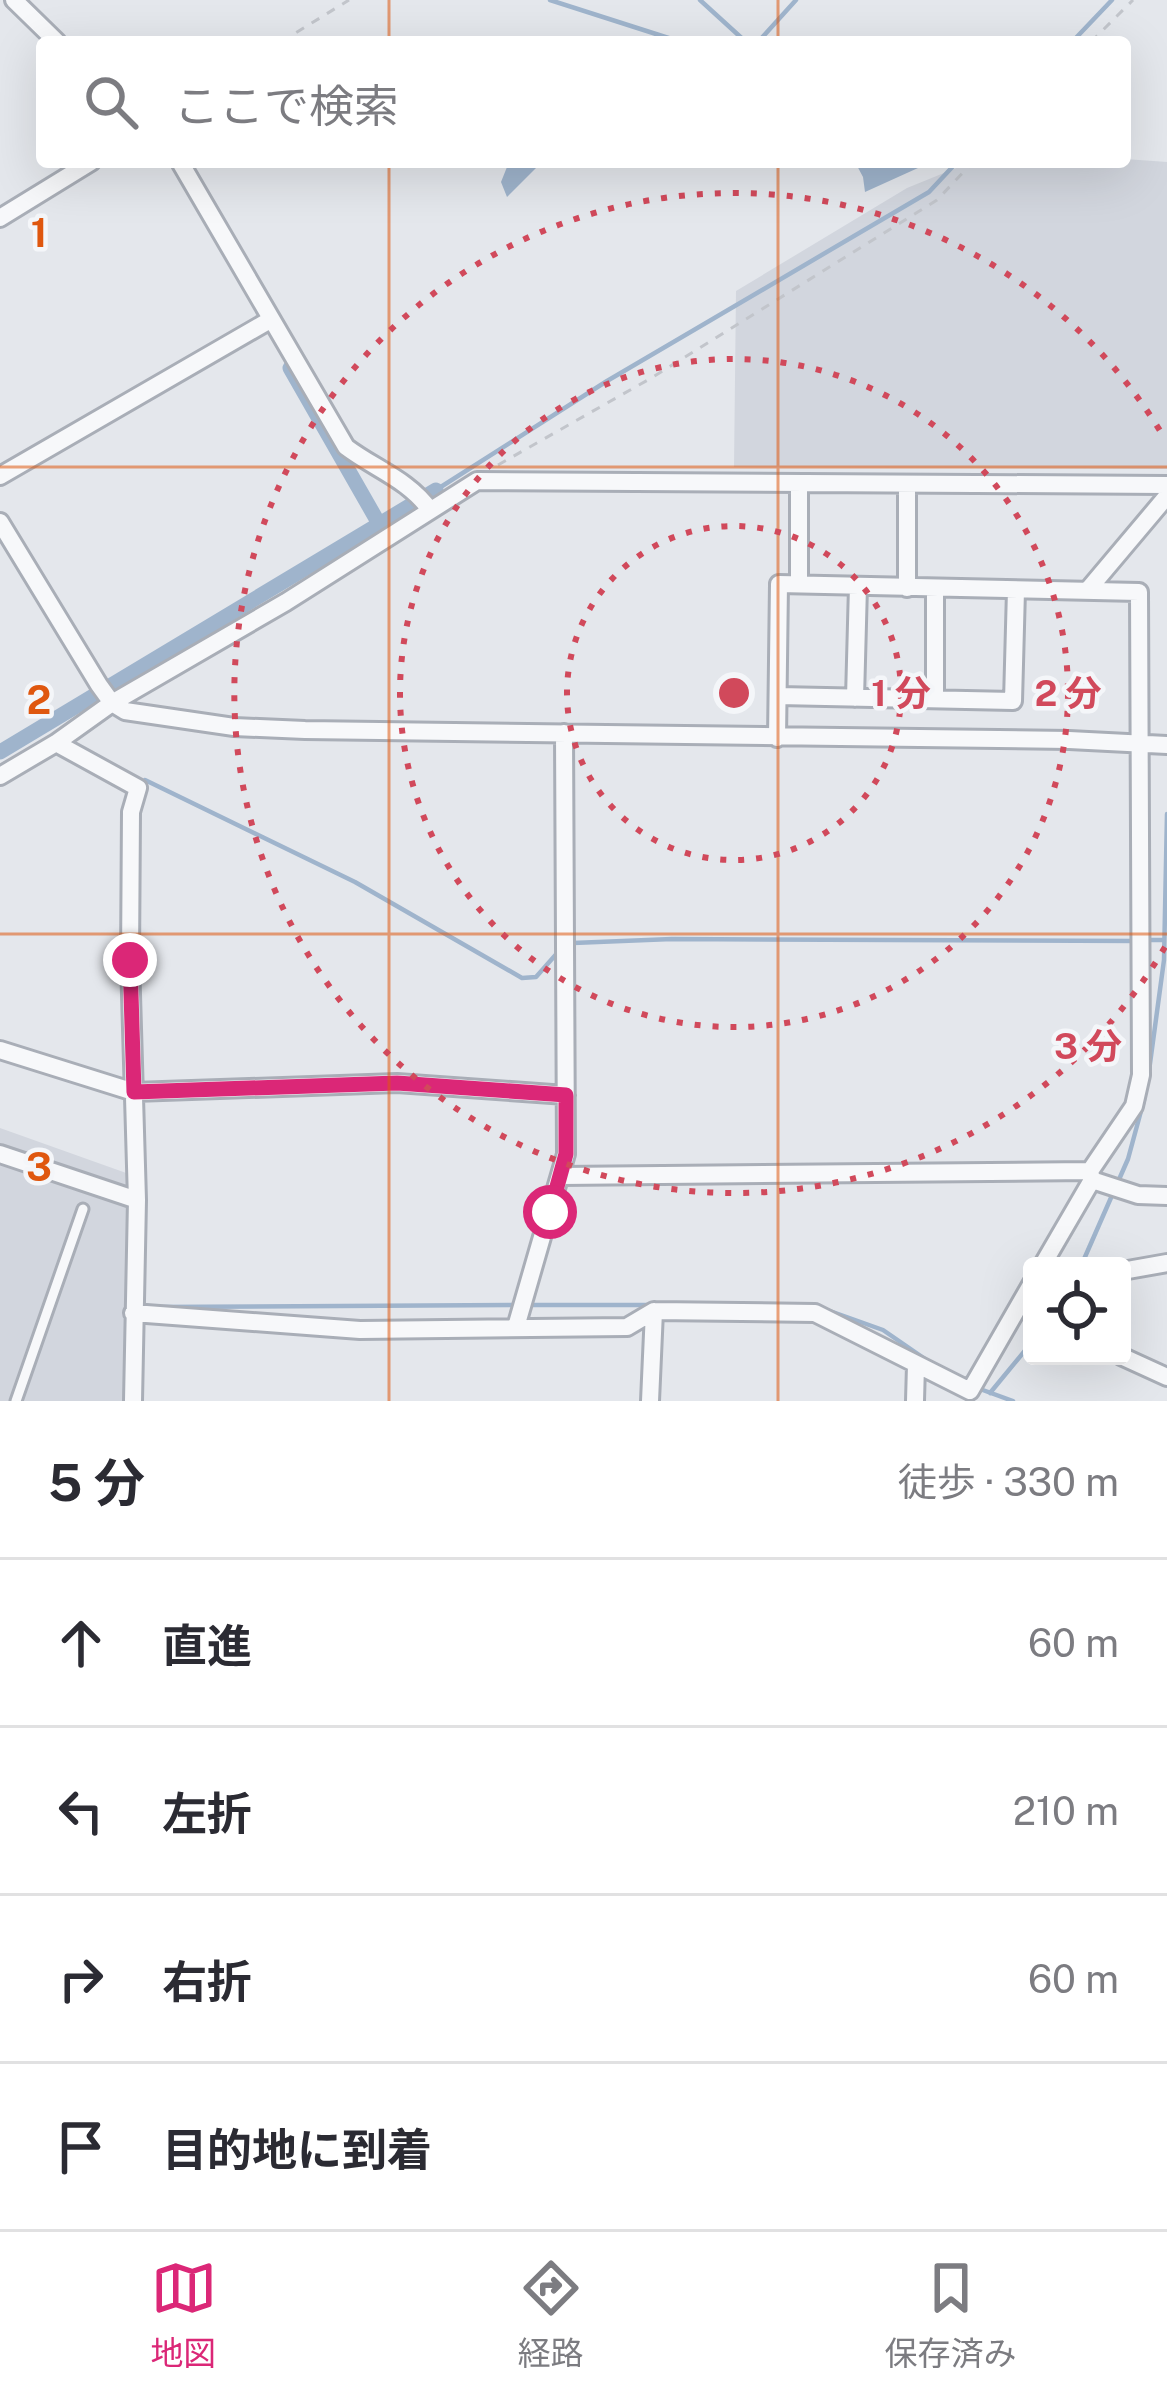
<!DOCTYPE html>
<html lang="ja">
<head>
<meta charset="utf-8">
<style>
	:root { --surface:#fff; --page:#f2f2f3; --text:#2b2b33; --muted:#7c7c81; --line:#e1e1e2; --accent:#db2777 }
	body { margin:0; font-family:"Public Sans","Noto Sans JP",sans-serif; background:var(--page); color:var(--text) }
	.controls { position:absolute; right:36px; bottom:36px; display:grid; overflow:hidden; border-radius:12px; box-shadow:0 12px 48px #0002 }
	.controls button { width:108px; height:108px; display:grid; place-items:center; padding:0; border:0; border-bottom:3px solid var(--line); background:var(--surface); color:var(--text); font:60px sans-serif }
	.stop { position:absolute; width:36px; height:36px; margin:-27px; border:9px solid #db2777; border-radius:50%; background:#fff }
	.stop.end { background:#db2777; border-color:#fff; box-shadow:0 3px 12px #0008 }
	.list { margin:0; padding:0; list-style:none }
	h2 { display:flex; justify-content:space-between; align-items:center; height:156px; margin:0; padding:0 48px; font-size:51px }
	h2 small { font-size:39px; font-weight:400; color:var(--muted) }
	.list li { display:grid; grid-template-columns:78px 1fr auto; gap:36px; align-items:center; box-sizing:border-box; height:168px; padding:0 48px; border-top:3px solid var(--line) }
	.list b { display:block; font-size:45px; white-space:nowrap }
	.list em { font-size:39px; font-style:normal; color:var(--muted) }
	.icon { flex:none; width:66px; height:66px; fill:none; stroke:currentColor; stroke-width:2; stroke-linecap:round; stroke-linejoin:round }
	.map { position:relative; flex:none; width:1167px; height:1401px; overflow:hidden }
	.search { position:absolute; background:var(--surface); box-shadow:0 12px 48px #0002; left:36px; right:36px; top:36px; height:132px; display:flex; align-items:center; gap:30px; box-sizing:border-box; padding:0 42px; border-radius:12px; color:var(--muted); font-size:45px }
	.sheet { height:828px; background:var(--surface) }
	nav { display:flex; justify-content:space-around; align-items:center; box-sizing:border-box; height:168px; border-top:3px solid var(--line); background:var(--surface); font-size:33px; color:var(--muted) }
	nav a { display:grid; justify-items:center; gap:6px }
	nav .on { color:var(--accent) }
	.map>svg:first-child { display:block }
</style>
</head>
<body>
<div class="map">
<svg width="1167" height="1401" viewBox="0 0 1167 1401">
	<rect width="100%" height="100%" fill="#e4e7ec"/>
	<path fill="#d2d6de" d="M1125,159L1167,162V469L734,467L736,291L907,188L971,162H1125Z
		M0,1128L129,1174L130,1401H0Z"/>
	<path fill="#9fb4cc" d="M509,162H542L507,197L501,182Z
		M855,162H920L918,168L865,192L863,177Z"/>
	<g fill="none" stroke-linecap="round" stroke-linejoin="round">
		<path stroke="#9fb4cc" stroke-width="4.5" d="M550,0L681,42
			M700,0L746,42
			M758,42L796,0
			M1072,42L1112,0
			M436,490L607,381L929,192L957,162
			M145,780L355,882L522,978L536,977L559,951
			M1148,940H1164
			M573,943L672,939L1137,941
			M1149,1071L1164,960L1167,814
			M1081,1266L1128,1159L1144,1100
			M527,1305H653
			M155,1307L515,1305
			M827,1310L883,1330L928,1361
			M980,1389L1013,1401
			M990,1393L1032,1342"/>
		<path stroke="#9fb4cc" stroke-width="15" d="M290,368L378,522
			M0,752L436,490"/>
		<defs>
			<path id="lane" d="M16,1401L83,1209"/>
			<path id="street" d="M14,0L57,42
				M180,162L346,447C375,469 409,480 430,510
				M0,218L91,162
				M0,476L270,320
				M0,522L99,685L112,703L125,711L234,727L305,730L1069,740L1167,745
				M799,584V483
				M907,588V484
				M1087,591L1167,496
				M779,696L1013,701L1016,590
				M855,698L858,586
				M935,699V589
				M777,738L779,584L1139,592L1141,1075L1134,1106L1090,1171L1092,1180L1042,1266
				M56,743L138,788L131,812L130,960L137,1200L133,1401
				M0,776L56,743L112,703L286,602L477,481L1167,485
				M0,1050L134,1092L397,1083L566,1095
				M0,1154L137,1200
				M561,1176L1090,1171
				M1092,1180L1138,1195L1167,1196
				M1122,1271L1167,1263
				M133,1313L360,1330L627,1327L654,1311L815,1313L970,1391L1032,1283
				M516,1327L566,1154L564,733
				M1121,1356L1167,1377
				M650,1401L654,1311
				M915,1401L916,1365"/>
		</defs>
		<use href="#lane" stroke="#a9aeb7" stroke-width="15"/>
		<use href="#street" stroke="#a9aeb7" stroke-width="22"/>
		<path stroke="#c2c5cb" stroke-width="3" stroke-dasharray="9 9" stroke-linecap="butt" d="M281,42L349,0
			M1091,42L1133,0
			M498,465L653,377L937,200L973,162"/>
		<use href="#lane" stroke="#f7f8fa" stroke-width="9"/>
		<use href="#street" stroke="#f7f8fa" stroke-width="16"/>
	</g>
	<g fill="none" stroke-linecap="round" stroke-linejoin="round">
		<path stroke="#db2777" stroke-width="15" d="M130,960L134,1092L397,1083L566,1095V1154L550,1212"/>
	</g>
	<path fill="none" stroke="#df570f" stroke-width="3" stroke-opacity="0.55" d="M389,0V42M778,0V42M389,162V1401M778,162V1401M0,467H1167M0,934H1167"/>
	<g fill="none" stroke="#d1495b" stroke-width="6" stroke-dasharray="6 12">
		<circle cx="734" cy="693" r="167"/>
		<circle cx="734" cy="693" r="334"/>
		<path d="M1165 947A500 500 0 1 1 1165 439"/>
	</g>
	<g font-size="39" text-anchor="middle" font-weight="bold" fill="#df570f" stroke="#f4f6f9" stroke-width="9" stroke-linejoin="round" paint-order="stroke">
		<text x="39" y="247">1</text>
		<text x="39" y="714">2</text>
		<text x="39" y="1181">3</text>
	</g>
	<circle cx="734" cy="693" r="18" fill="#d1495b" stroke="#f4f6f9" stroke-width="6"/>
	<g font-size="36" text-anchor="middle" font-weight="bold" fill="#d1495b" stroke="#f4f6f9" stroke-width="9" stroke-linejoin="round" paint-order="stroke">
		<text x="901" y="706">1 分</text>
		<text x="1068" y="706">2 分</text>
		<text x="1088" y="1059">3 分</text>
	</g>
</svg>
<div class="controls">
<button><svg class="icon" aria-label="locate" viewBox="0 0 24 24"><circle cx="12" cy="12" r="6"/><path d="M12 2v4M12 18v4M2 12h4M18 12h4"/></svg></button>
</div>
<div class="stop" style="left:550px;top:1212px"></div>
<div class="stop end" style="left:130px;top:960px"></div>
<div class="search"><svg class="icon" aria-label="search" viewBox="0 0 24 24"><circle cx="10" cy="10" r="6"/><path d="M15 15l6 6"/></svg>ここで検索</div>
</div>
<section class="sheet">
<h2>5 分<small>徒歩 · 330 m</small></h2>
<ul class="list">
<li><svg class="icon" aria-label="ahead" viewBox="0 0 24 24"><path d="M12 20V5M6 11l6-6 6 6"/></svg><div><b>直進</b></div><em>60 m</em></li>
<li><svg class="icon" aria-label="left" viewBox="0 0 24 24"><path d="M17 20v-9H6M10 6l-5 5 5 5"/></svg><div><b>左折</b></div><em>210 m</em></li>
<li><svg class="icon" aria-label="right" viewBox="0 0 24 24"><path d="M7 20v-9h11M14 6l5 5-5 5"/></svg><div><b>右折</b></div><em>60 m</em></li>
<li><svg class="icon" aria-label="arrive" viewBox="0 0 24 24"><path d="M6 21V4h12l-3 4 3 4H6"/></svg><div><b>目的地に到着</b></div></li>
</ul>
</section>
<nav>
<a class="on"><svg class="icon" aria-label="map" viewBox="0 0 24 24"><path d="M3 6l6-2 6 2 6-2v14l-6 2-6-2-6 2zM9 4v14M15 6v14"/></svg>地図</a>
<a><svg class="icon" aria-label="directions" viewBox="0 0 24 24"><path d="M12 3l9 9-9 9-9-9zM9 14v-3h6M13 9l2 2-2 2"/></svg>経路</a>
<a><svg class="icon" aria-label="saved" viewBox="0 0 24 24"><path d="M7 4h10v16l-5-4-5 4z"/></svg>保存済み</a>
</nav>
</body>
</html>
